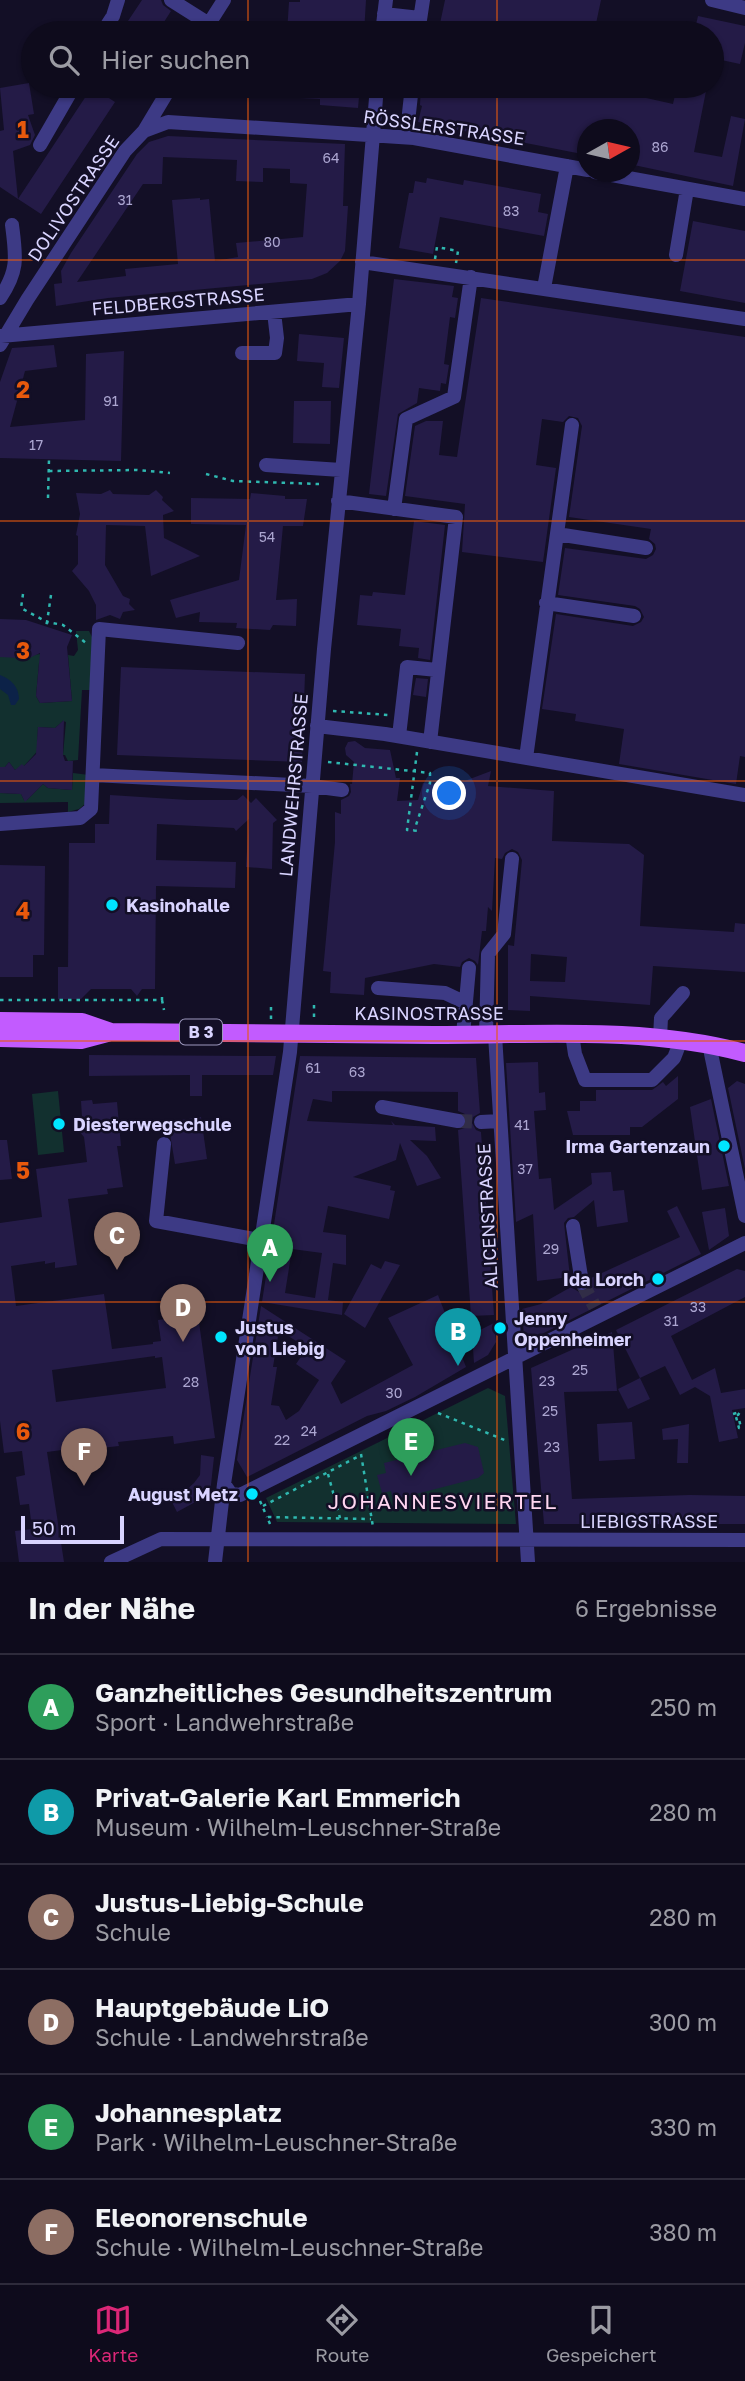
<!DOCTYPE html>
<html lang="de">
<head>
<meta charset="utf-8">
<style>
	:root { --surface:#0e0b1c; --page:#1c1929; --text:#f1f3f6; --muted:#9b9ba3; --line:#2e2b3b; --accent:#db2777 }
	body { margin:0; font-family:"Golos Text",sans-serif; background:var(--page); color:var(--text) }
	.compass { position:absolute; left:577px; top:119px; width:63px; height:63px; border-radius:50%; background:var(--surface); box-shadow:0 2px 5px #0004; rotate:82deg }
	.scale { position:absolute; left:21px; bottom:18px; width:103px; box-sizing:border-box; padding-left:7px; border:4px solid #d9d4ff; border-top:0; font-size:19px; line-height:24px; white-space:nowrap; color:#d9d4ff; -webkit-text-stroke:5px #130f26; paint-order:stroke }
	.you { position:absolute; left:450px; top:794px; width:24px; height:24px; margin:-18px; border:5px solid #fff; border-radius:50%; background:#1a73e8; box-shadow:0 0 0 10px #1a73e833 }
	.badge { display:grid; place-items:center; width:46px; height:46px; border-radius:50%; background:var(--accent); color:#fff; font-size:23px; font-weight:700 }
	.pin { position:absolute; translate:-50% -58px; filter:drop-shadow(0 2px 4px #0008) }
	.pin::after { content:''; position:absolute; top:37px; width:24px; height:21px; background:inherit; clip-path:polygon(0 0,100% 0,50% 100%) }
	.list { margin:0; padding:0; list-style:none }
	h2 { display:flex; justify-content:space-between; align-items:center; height:91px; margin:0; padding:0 28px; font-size:30px }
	h2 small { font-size:23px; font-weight:400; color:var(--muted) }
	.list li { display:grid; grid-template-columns:46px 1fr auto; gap:21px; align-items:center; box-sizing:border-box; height:105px; padding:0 28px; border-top:2px solid var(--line) }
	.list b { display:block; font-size:26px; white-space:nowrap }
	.list p { margin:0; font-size:23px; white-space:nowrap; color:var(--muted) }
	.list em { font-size:23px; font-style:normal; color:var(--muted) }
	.icon { flex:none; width:38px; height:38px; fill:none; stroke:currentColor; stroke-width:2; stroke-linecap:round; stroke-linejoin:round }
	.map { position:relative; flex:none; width:745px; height:1562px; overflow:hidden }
	.search { position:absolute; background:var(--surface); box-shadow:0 2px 5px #0004; left:21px; right:21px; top:21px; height:77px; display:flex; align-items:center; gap:18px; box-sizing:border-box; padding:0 24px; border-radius:38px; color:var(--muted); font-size:26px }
	.sheet { height:721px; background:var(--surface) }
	nav { display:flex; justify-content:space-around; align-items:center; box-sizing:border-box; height:98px; border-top:2px solid var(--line); background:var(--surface); font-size:19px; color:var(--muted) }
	nav a { display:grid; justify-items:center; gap:4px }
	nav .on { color:var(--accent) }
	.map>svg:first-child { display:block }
</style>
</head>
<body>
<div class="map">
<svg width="745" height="1562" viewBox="0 0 745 1562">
	<rect width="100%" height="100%" fill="#130f26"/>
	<path fill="#12302f" d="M76,631H89L97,647L94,690H82L78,760L68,761L65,755H63L66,722L63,721L55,728L38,727L37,745H43L24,766L15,770L9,762L5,767H0V657L42,654L43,662L39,663L36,696L40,703L72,701L68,655L74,656L78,650Z
		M73,773L89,775L85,804L79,809L68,812V802L0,803V793L21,794L24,800H27L43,784L48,788L72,790Z
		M58,1091L64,1152L38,1155L32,1094Z
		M488,1388L505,1396L516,1524L277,1522L266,1498Z"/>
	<path fill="#0c2248" d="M0,675C11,679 19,687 19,699L15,705H11L8,695L0,689Z"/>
	<path fill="#241b47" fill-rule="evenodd" d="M142,0H161L163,5L171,11L157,33H120Z
		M300,0H366L364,33H287L289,2H300Z
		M445,0H601L594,33H438Z
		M698,16L745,26V43L740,64L712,58V33H694Z
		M29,83L34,114L28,115L35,135L30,145L13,151L18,199L0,187V131L4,130L0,88Z
		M242,86H360L358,108L320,105V99L241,95Z
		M421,86H635L633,95L673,104L677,86H707L694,152L722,157L731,116L745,119L733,186L629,164V130H587V155L418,122L422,106L420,105Z
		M92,87L115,102L41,214L18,199Z
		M168,136L345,144L343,206H348L345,251L340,261L327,273L312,279L108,298L56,306L54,284L62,283L61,271L71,253L137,154L149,142ZM163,157L237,160L236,181L263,182V168L290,169V183L307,184L303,237L236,243L238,257L215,261L209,199L200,200V198L172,200L178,264L125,269L126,276L77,282L143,184H162Z
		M427,178L463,185L464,180L541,194L538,212L548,214L544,236L440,217L433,254L399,248L409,193H413L415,181L426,183Z
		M693,221L745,231V303L680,291Z
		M394,279L454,286L452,297L458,298L455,318L450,317L444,364L449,365L446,384L441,383L440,391L419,388L417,403L398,414L386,496L369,494Z
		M481,298L745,337V757L740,756L736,784L619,764L624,729L575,721L576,714L542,709L556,614L633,626L641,622L644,617L640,609L635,606L558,595L565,548L646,559L653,555L656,549L655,544L649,539L651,529L569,517L582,426L578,418L569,416L563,422L542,419L536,465L556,468L543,562L462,552L465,504L405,496L415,426L426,421H443L439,455L457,457Z
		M299,334L344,338L339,388L322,387L324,363L297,361Z
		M54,345L57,367L25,371L10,427L85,420L86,354L124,351L121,461L0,458V382L12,348Z
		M294,401H331L330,444L293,443Z
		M110,490L113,494L149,495L156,490L163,497L162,500L174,511L163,515L164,538L200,556L151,576L145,526L106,525L105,565L123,596L130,599L129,604L135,610L123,612L120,619L110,615L96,620V605L89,591L72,571L78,564V536L76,535L80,514L76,493L101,494Z
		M251,493L285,496V499H307L303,526H283L276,600L297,599L296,626L273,625L270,630L236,628L237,623L199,622L200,612L176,618L170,600L239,580L246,525L191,524V498L250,499Z
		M414,521L445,525L430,660L418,658L419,648L399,646L401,629L357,625L360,595L372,596L373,592L405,595Z
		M0,619L26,620L72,635L67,647L72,701L40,703L36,696L40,653L23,661L20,658L0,657Z
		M121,667L305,674L302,762L117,755Z
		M416,678L428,679L426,697L413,695Z
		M64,720L63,755L65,761H73L72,790L48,788L43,784L25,802L21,794L0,793V767H5L9,762L15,770L22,764L24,766L36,754L38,727L55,728Z
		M355,741L365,748L390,750L396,778H400L397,801L418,800L423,783L454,787V785L491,771L488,786L554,791L552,841L629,844L644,855L640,926L734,932L735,923L745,924V972L653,966L650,1005L530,996V1011L508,1010V945L514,946L522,860L518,852L512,849L505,853L502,859L495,858L492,911L488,907L486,931H482L478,965L475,961L469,958L462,962L460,967L434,964L365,978L364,995L330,993L331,972L323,971L335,842V812L341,814V800L349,796L351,792L350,784H352L354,762L346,755L345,748L348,742ZM531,954L567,957L565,982L530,981Z
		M110,795L188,800H237L243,795L251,803L256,798L277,820L273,823L272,869L246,867L249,819L236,831L234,828L157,824L156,860L236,862L235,888L156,886L155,989H142L137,996L131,989H91L81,999H58V967H68L69,843H95V824H109Z
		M0,865L45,866L44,955H33V977H0Z
		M89,1055L257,1056H276L273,1075H202V1096H190V1075L89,1076Z
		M300,1056L476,1058L480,1113L473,1117L472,1123L476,1130L481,1132L494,1315L471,1316L458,1130L465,1128L467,1122L465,1114L458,1111V1092L332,1091V1102L313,1099L307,1121L393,1125L391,1121L395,1125L435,1127L436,1141L410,1140L427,1156L441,1178L417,1186L400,1143L396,1160L353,1177L391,1186L390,1190L395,1191L389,1219L328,1206L323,1232L346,1235V1265L333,1263L328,1300L343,1302L342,1315L262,1302ZM292,1249L322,1253L315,1298L285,1293Z
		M538,1062L539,1093L545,1092L546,1110L534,1111L539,1179L551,1178L554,1210L592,1184L591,1173L611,1172L613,1191L624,1190L628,1222L597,1227L594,1200L574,1217L568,1218L564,1223L570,1277L537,1281L533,1214L516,1222L506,1063Z
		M678,1076V1099L642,1127H630V1135H573L567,1111H580V1101H596V1090H652L663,1082L666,1086Z
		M737,1081L745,1084V1169L728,1088Z
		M711,1099L729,1186L702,1190L690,1107Z
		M92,1100L93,1104L117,1102L121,1146H117L123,1187L107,1189L108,1194L68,1199L77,1265L55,1268V1262L45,1264V1261L11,1266L16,1306L104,1294L112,1349L153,1344V1342L161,1341L158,1320L198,1315L215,1438L174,1444L173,1436L118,1442L119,1446L101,1448L100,1445L47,1452L64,1562H19L15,1531L32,1529L29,1504L20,1505L16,1477L25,1475L22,1451L4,1453L0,1421V1223L42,1217L36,1169L87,1162L84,1137L79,1131L78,1124L82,1117L81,1101ZM155,1356V1358L162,1357L166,1388L56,1402L52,1370Z
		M201,1117L207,1159L175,1164L168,1122Z
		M0,1140H7L12,1179L0,1180Z
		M677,1206L701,1254L528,1341L524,1338L522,1309L541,1304L571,1287L579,1292L587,1291L591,1286V1278L680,1237L667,1211Z
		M725,1208L729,1236L709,1250L702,1212Z
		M385,1261L400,1265L365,1328L344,1314L371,1264L381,1269Z
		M737,1269L745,1271V1297L671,1336L692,1380L715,1368L721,1393L745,1389V1408L732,1410L738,1438L719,1442L710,1396L695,1387L680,1395L665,1366L640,1378L616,1330Z
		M438,1295L466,1367L415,1397L386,1411L367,1416L247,1477L237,1460L261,1306L346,1361L331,1383L341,1404L413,1365L388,1318ZM279,1330L307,1348L296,1364L319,1380L299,1411L286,1420L279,1406L271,1405L277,1367H273Z
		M494,1323L496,1342L488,1355L474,1363L472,1334Z
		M612,1332L617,1391L564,1392L572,1499L690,1495L745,1496V1524H544L531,1368Z
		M640,1378L650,1399L628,1409L618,1389Z
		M632,1422L635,1459L599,1461L597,1424Z
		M689,1424L688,1463H677L678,1439L663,1440L662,1429Z
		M465,1443L478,1447L484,1473L478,1478L393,1500L391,1491L382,1493L377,1475L386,1473L384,1463Z
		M201,1455L214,1457L210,1494L177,1512L171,1500L184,1492L194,1483L200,1475Z"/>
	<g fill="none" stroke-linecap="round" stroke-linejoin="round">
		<path stroke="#312d47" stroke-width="14" stroke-dasharray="14 7" stroke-linecap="butt" d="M458,1121L481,1122
			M582,1283L595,1307"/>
		<path stroke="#2fb8b0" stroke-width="2.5" stroke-dasharray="3.5 5" stroke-linecap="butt" d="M435,259L437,247L458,251L456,263
			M49,471L137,470L170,473
			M206,474L233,481L319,484
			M48,498L49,459
			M23,594L21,608L47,622L46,627
			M51,595L47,622L63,625L86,643
			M333,711L389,715
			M417,752L407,830L419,831
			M328,762L430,773V783L414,831
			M0,1000H162V992
			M162,1000L164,1010
			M314,1005V1019
			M271,1007V1020
			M438,1413L507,1441
			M733,1414L740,1412L738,1415L741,1428H739L735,1413
			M361,1454L373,1527
			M328,1474L340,1518
			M260,1501L267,1517
			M263,1506L361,1455
			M270,1524L267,1517L371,1519"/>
		<path stroke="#3d3a85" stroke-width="14" d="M171,0L209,24
			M712,0L745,8
			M384,14L420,18
			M102,33L113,16L118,0
			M203,33L224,0
			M382,33L386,0
			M418,33L423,0
			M377,86L359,304L324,649L290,1052L224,1484L231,1494L240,1495L745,1243
			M409,113L412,86
			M144,131L171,86
			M40,145L74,86
			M595,172L745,199
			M676,255L687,189
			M362,262L745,319
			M544,288L567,166
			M0,298C19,270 16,257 12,225
			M1,336L359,304
			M0,345L27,300L125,151L144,131L168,122L414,138L588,170
			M242,353H275L277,338L274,312
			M266,465L341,470
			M338,501L456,517L430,742
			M394,509L406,419L454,397L471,277
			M557,534L646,548
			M546,603L634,616
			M317,726L385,734L745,795
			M399,736L407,667L437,670
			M526,758L572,425
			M93,775L312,786L342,790
			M0,824L80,818L91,809L99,629L238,643
			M378,988L445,993L464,1002
			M572,1034L575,1054L585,1080H652L674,1058L681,1040
			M463,1035L469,968
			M486,1035L488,954L504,934L512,859
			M495,1035L528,1562
			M660,1038L661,1018L683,993
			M709,1044L745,1216
			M382,1107L458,1121
			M481,1122L500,1121
			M164,1144L156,1221L260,1240
			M573,1226L582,1283
			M111,1562L161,1539L745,1540
			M215,1562L224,1484"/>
		<path stroke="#c25bff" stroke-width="18" d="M0,1021L82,1022L111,1032
			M0,1038L81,1040L111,1032C218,1033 326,1035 434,1035C538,1035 644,1026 745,1053"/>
	</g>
	<path fill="none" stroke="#e8590c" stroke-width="2" stroke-opacity="0.55" d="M248,0V33M497,0V33M248,86V1562M497,86V1562M0,260H745M0,521H745M0,781H745M0,1041H745M0,1302H745"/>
	<g fill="#00e5ff" stroke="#130f26" stroke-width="2.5">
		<circle cx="112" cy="905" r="7"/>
		<circle cx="59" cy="1124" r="7"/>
		<circle cx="724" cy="1146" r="7"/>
		<circle cx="658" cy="1279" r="7"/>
		<circle cx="500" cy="1328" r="7"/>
		<circle cx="221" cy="1337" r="7"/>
		<circle cx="252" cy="1494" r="7"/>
	</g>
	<g text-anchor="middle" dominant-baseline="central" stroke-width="5" stroke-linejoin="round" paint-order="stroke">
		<g font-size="14" fill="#aca6d1">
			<text x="660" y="146">86</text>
			<text x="331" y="157">64</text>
			<text x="125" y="199">31</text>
			<text x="511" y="210">83</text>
			<text x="272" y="241">80</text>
			<text x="111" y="400">91</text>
			<text x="36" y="444">17</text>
			<text x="267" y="536">54</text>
			<text x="313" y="1067">61</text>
			<text x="357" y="1071">63</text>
			<text x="522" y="1124">41</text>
			<text x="525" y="1168">37</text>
			<text x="551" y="1248">29</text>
			<text x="698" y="1306">33</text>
			<text x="671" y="1320">31</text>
			<text x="580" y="1369">25</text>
			<text x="547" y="1380">23</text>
			<text x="191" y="1381">28</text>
			<text x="394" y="1392">30</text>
			<text x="550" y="1410">25</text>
			<text x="309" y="1430">24</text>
			<text x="282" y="1439">22</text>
			<text x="552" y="1446">23</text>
		</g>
		<rect fill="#130f26" stroke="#9e99be" stroke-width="2" x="180" y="1019.5" width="42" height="25" rx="5"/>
		<g font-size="16" font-weight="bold" fill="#d9d4ff">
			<text x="201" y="1032">B 3</text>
		</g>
		<g font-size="18" fill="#d9d4ff" stroke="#130f26">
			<text transform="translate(444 127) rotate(8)">RÖSSLERSTRASSE</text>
			<text transform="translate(73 198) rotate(-56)">DOLIVOSTRASSE</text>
			<text transform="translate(178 301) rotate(-5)">FELDBERGSTRASSE</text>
			<text transform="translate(293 785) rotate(-85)">LANDWEHRSTRASSE</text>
			<text x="429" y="1013">KASINOSTRASSE</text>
			<text transform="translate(487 1216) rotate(-93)">ALICENSTRASSE</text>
			<text x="649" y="1521">LIEBIGSTRASSE</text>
		</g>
		<g font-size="18" font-weight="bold" fill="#d9d4ff" stroke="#130f26" text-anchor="start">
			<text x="126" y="905">Kasinohalle</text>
			<text x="73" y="1124">Diesterwegschule</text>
			<text x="710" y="1146" text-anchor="end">Irma Gartenzaun</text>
			<text x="644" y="1279" text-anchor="end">Ida Lorch</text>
			<text x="514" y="1318">Jenny<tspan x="514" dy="21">Oppenheimer</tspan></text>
			<text x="235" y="1327">Justus<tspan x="235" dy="21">von Liebig</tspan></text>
			<text x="238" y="1494" text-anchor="end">August Metz</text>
		</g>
		<g font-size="21" letter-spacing="2" fill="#ffd6f0" stroke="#130f26">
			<text x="443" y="1501">JOHANNESVIERTEL</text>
		</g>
	</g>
	<g font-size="23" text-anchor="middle" font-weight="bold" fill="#e8590c" stroke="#130f26" stroke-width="5" stroke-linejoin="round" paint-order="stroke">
		<text x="23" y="138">1</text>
		<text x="23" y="398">2</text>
		<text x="23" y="659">3</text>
		<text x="23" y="919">4</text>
		<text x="23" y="1179">5</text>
		<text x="23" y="1440">6</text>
	</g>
</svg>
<svg class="compass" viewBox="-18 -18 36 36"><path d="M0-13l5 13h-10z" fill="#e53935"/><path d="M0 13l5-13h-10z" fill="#9b9ba3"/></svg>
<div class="scale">50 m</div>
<div class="you"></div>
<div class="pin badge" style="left:270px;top:1282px;background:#2e9e5b">A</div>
<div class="pin badge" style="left:458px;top:1366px;background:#0f9aa8">B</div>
<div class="pin badge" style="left:117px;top:1270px;background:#8d6e63">C</div>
<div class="pin badge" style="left:183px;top:1342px;background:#8d6e63">D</div>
<div class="pin badge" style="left:411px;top:1476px;background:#2e9e5b">E</div>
<div class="pin badge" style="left:84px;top:1486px;background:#8d6e63">F</div>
<div class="search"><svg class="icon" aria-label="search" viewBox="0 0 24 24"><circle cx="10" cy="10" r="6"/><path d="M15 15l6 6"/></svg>Hier suchen</div>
</div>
<section class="sheet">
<h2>In der Nähe<small>6 Ergebnisse</small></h2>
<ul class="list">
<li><span class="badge" style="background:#2e9e5b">A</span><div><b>Ganzheitliches Gesundheitszentrum</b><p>Sport · Landwehrstraße</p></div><em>250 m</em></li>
<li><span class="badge" style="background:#0f9aa8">B</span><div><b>Privat-Galerie Karl Emmerich</b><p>Museum · Wilhelm-Leuschner-Straße</p></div><em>280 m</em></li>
<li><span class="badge" style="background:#8d6e63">C</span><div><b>Justus-Liebig-Schule</b><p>Schule</p></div><em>280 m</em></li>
<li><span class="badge" style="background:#8d6e63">D</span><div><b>Hauptgebäude LiO</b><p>Schule · Landwehrstraße</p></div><em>300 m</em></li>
<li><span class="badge" style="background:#2e9e5b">E</span><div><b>Johannesplatz</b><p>Park · Wilhelm-Leuschner-Straße</p></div><em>330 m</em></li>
<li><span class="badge" style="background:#8d6e63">F</span><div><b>Eleonorenschule</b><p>Schule · Wilhelm-Leuschner-Straße</p></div><em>380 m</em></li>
</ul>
</section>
<nav>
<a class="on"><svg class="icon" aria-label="map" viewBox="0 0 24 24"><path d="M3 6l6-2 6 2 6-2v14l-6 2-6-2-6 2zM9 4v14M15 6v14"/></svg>Karte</a>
<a><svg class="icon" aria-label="directions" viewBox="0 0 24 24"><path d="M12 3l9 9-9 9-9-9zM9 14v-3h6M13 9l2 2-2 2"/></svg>Route</a>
<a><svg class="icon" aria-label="saved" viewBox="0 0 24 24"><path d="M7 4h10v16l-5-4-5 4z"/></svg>Gespeichert</a>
</nav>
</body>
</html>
